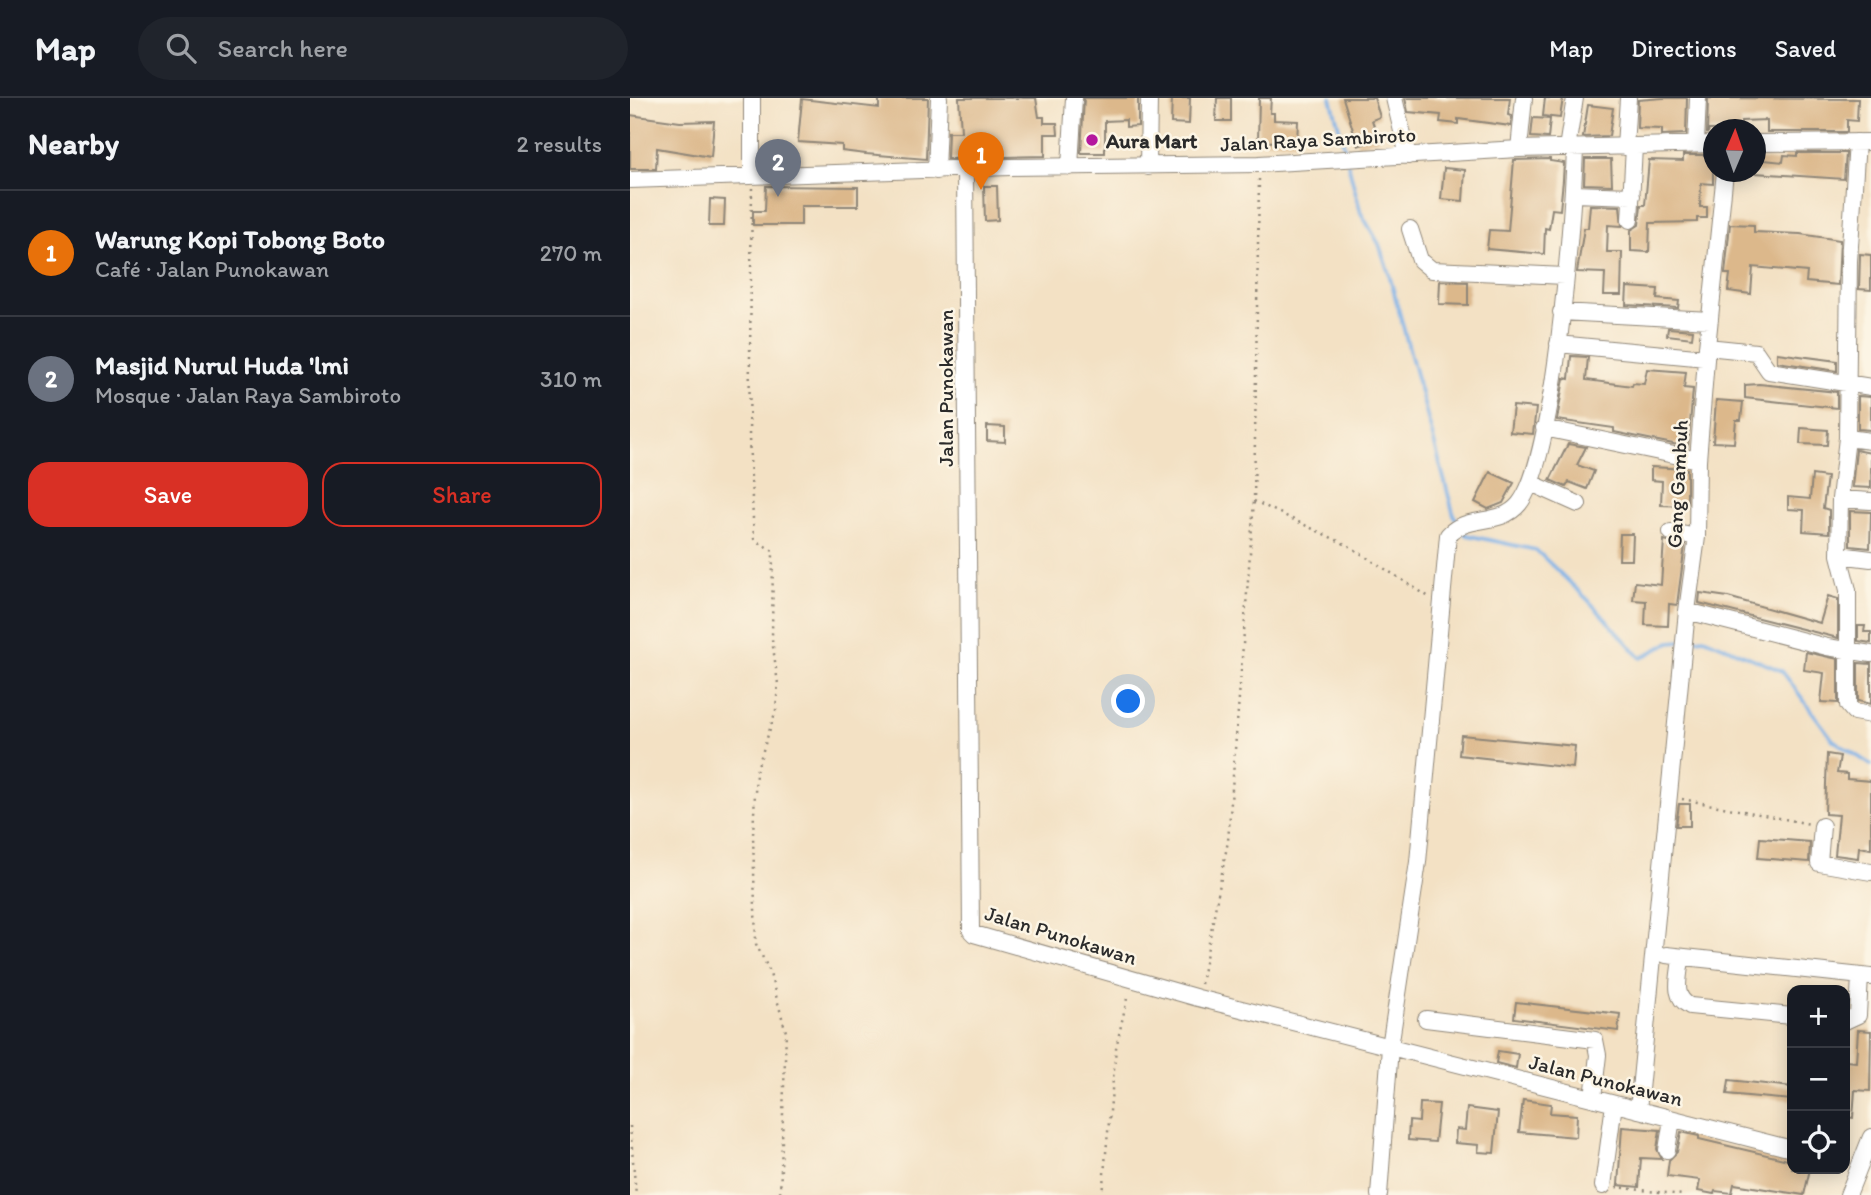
<!DOCTYPE html>
<html lang="en">
<head>
<meta charset="utf-8">
<style>
	:root { --surface:#171b24; --page:#20242c; --text:#f1f3f6; --muted:#9ea1a6; --line:#363941; --accent:#d93025 }
	body { margin:0; font-family:Itim,sans-serif; background:var(--page); color:var(--text) }
	.controls { position:absolute; right:21px; bottom:21px; display:grid; overflow:hidden; border-radius:14px; box-shadow:0 4px 18px #0003 }
	.controls button { width:63px; height:63px; display:grid; place-items:center; padding:0; border:0; border-bottom:2px solid var(--line); background:var(--surface); color:var(--text); font:35px sans-serif }
	.compass { position:absolute; left:1073px; top:21px; width:63px; height:63px; border-radius:50%; background:var(--surface); box-shadow:0 4px 18px #0003; rotate:2deg }
	.you { position:absolute; left:499px; top:604px; width:24px; height:24px; margin:-18px; border:5px solid #fff; border-radius:50%; background:#1a73e8; box-shadow:0 0 0 10px #1a73e833 }
	.badge { display:grid; place-items:center; width:46px; height:46px; border-radius:50%; background:var(--accent); color:#fff; font-size:23px; font-weight:700 }
	.pin { position:absolute; translate:-50% -58px; filter:drop-shadow(0 2px 4px #0008) }
	.pin::after { content:''; position:absolute; top:37px; width:24px; height:21px; background:inherit; clip-path:polygon(0 0,100% 0,50% 100%) }
	.list { margin:0; padding:0; list-style:none }
	h2 { display:flex; justify-content:space-between; align-items:center; height:91px; margin:0; padding:0 28px; font-size:30px }
	h2 small { font-size:23px; font-weight:400; color:var(--muted) }
	.list li { display:grid; grid-template-columns:46px 1fr auto; gap:21px; align-items:center; box-sizing:border-box; height:126px; padding:0 28px; border-top:2px solid var(--line) }
	.list b { display:block; font-size:26px; white-space:nowrap }
	.list p { margin:0; font-size:23px; white-space:nowrap; color:var(--muted) }
	.list em { font-size:23px; font-style:normal; color:var(--muted) }
	.actions { display:flex; gap:14px; padding:21px 28px }
	.actions a { flex:1; padding:16px 0; border:2px solid var(--accent); border-radius:21px; text-align:center; font-size:24px; color:var(--accent) }
	.actions .main { background:var(--accent); color:#fff }
	.icon { flex:none; width:38px; height:38px; fill:none; stroke:currentColor; stroke-width:2; stroke-linecap:round; stroke-linejoin:round }
	.map { position:relative; flex:none; width:1241px; height:1097px; overflow:hidden }
	header { display:flex; align-items:center; gap:42px; box-sizing:border-box; height:98px; padding:0 35px; background:var(--surface); border-bottom:2px solid var(--line) }
	header strong { font-size:33px }
	nav { display:flex; gap:38px; margin-inline-start:auto; font-size:24px }
	.search { width:490px; height:63px; background:var(--page); display:flex; align-items:center; gap:18px; box-sizing:border-box; padding:0 24px; border-radius:38px; color:var(--muted); font-size:26px }
	main { display:flex }
	aside { flex:1; background:var(--surface) }
	.map>svg:first-child { display:block }
</style>
</head>
<body>
<header>
<strong>Map</strong>
<div class="search"><svg class="icon" aria-label="search" viewBox="0 0 24 24"><circle cx="10" cy="10" r="6"/><path d="M15 15l6 6"/></svg>Search here</div>
<nav><a>Map</a><a>Directions</a><a>Saved</a></nav>
</header>
<main>
<aside>
<h2>Nearby<small>2 results</small></h2>
<ul class="list">
<li><span class="badge" style="background:#e8710a">1</span><div><b>Warung Kopi Tobong Boto</b><p>Café · Jalan Punokawan</p></div><em>270 m</em></li>
<li><span class="badge" style="background:#6b7280">2</span><div><b>Masjid Nurul Huda 'lmi</b><p>Mosque · Jalan Raya Sambiroto</p></div><em>310 m</em></li>
</ul>
<div class="actions"><a class="main">Save</a><a>Share</a></div>
</aside>
<div class="map">
<svg width="1241" height="1097" viewBox="0 0 1241 1097">
	<rect width="100%" height="100%" fill="#fcf5e5"/>
	<filter id="ink" filterUnits="userSpaceOnUse"><feTurbulence type="fractalNoise" baseFrequency=".0143" numOctaves="2"/><feDisplacementMap in="SourceGraphic" scale="14" xChannelSelector="R" yChannelSelector="G"/><feConvolveMatrix kernelMatrix="1 2 1 2 8 2 1 2 1" color-interpolation-filters="sRGB"/></filter>
	<filter id="wash" filterUnits="userSpaceOnUse"><feTurbulence type="fractalNoise" baseFrequency=".00686" numOctaves="4" result="noise"/><feDisplacementMap in="SourceGraphic" scale="28" xChannelSelector="R" yChannelSelector="G"/><feGaussianBlur stdDeviation="1.57" result="paint"/><feColorMatrix in="noise" values="0 0 0 0 0 0 0 0 0 0 0 0 0 0 0 0 0 1.4 0 .05"/><feComposite in="paint" operator="in"/></filter>
	<g filter="url(#wash)">
		<rect width="100%" height="100%" fill="#f3e1c4"/>
		<g fill="none" stroke-linecap="round" stroke-linejoin="round">
			<path stroke="#79b0e8" stroke-width="3.5" d="M701,0L716,55
				M718,66L731,115L749,146L759,176L824,418L829,425
				M833,432L836,437L906,452L959,503L1011,560L1040,544L1051,543
				M1058,542L1074,540L1152,573L1203,642L1241,667"/>
		</g>
		<g id="blocks">
			<path fill="#dcb88b" d="M249,0H298L296,61L236,56L212,53V47L168,44L172,1L249,10Z
				M329,0H406L409,19H414V25H427L428,36H415V58L371,59L370,50L348,51L347,60L317,61L318,34H331Z
				M454,0H508V28L496,29V22L475,23V55H451Z
				M542,0H560L559,26L541,25Z
				M587,0H601V23H586Z
				M629,0H641L640,15H644V22L668,23L667,45L628,43Z
				M713,0H744L750,19L742,22L748,41L728,48Z
				M775,0H880L878,17L882,18L881,28L828,21V26L810,24L811,17L778,14Z
				M915,0H933L930,20L913,18Z
				M1033,0H1057L1056,36L1032,37V31L1007,30L1008,2Z
				M1078,0L1228,1L1227,23L1217,22V34H1137V22L1111,23V32H1079L1077,36Z
				M958,7L983,10L979,38L953,39Z
				M0,17L50,24L84,23L81,59L27,50L26,71H0Z
				M903,20L920,21L918,40L901,39Z
				M1167,55H1216L1214,81L1125,75V61L1153,64L1154,57L1167,58Z
				M1053,57H1083V86L1071,85L1070,109H1077V120H1067V124L1020,125L1019,154L1001,153V132L1009,127L1011,107H1015L1019,62L1053,63Z
				M920,61V63L934,65L933,82L930,112L922,111L919,131L915,130L914,156L857,151L859,132L878,133L884,62Z
				M955,61H981L982,87L954,86Z
				M814,70L835,72L833,103L811,101Z
				M136,88L228,89V108H171V127H123V113H135Z
				M354,88H367L368,122L355,123Z
				M80,101L95,102L94,128H79Z
				M960,107L990,108L992,128L978,127L977,154H992L991,197H974L975,175L947,174L954,130H958Z
				M1100,126L1124,127V134L1170,136L1210,142L1208,187L1176,184L1177,174L1123,169L1121,196L1098,193L1100,176H1095Z
				M1230,156L1241,157V192L1229,191Z
				M810,183L838,184V207L809,206Z
				M997,189L1028,191L1027,201L1049,203L1048,210L996,207Z
				M1038,230L1063,232L1062,240L1037,237Z
				M1147,255L1207,263V273L1147,264Z
				M941,258L958,259L956,282L1002,288L1003,285L1014,286L1017,271L1056,274L1054,290L1063,291L1058,349L984,334V330L927,322L934,280L939,281Z
				M1129,286L1207,294V310L1115,300V287Z
				M1228,298L1241,299V332L1228,331Z
				M1086,302L1113,304L1111,322H1106L1104,345L1083,344Z
				M883,308L906,310L903,336L880,334Z
				M357,328L375,329V344L357,343Z
				M1171,330L1198,332L1197,347L1170,346Z
				M938,346L956,349L947,367L964,373L957,391L939,384L936,389L920,382Z
				M1226,352L1241,355V390L1222,389Z
				M1021,369L1057,371V408L1031,407L1032,383L1021,382Z
				M860,374L884,385L873,405L858,411L845,404Z
				M1182,377L1197,379L1193,410L1199,412V435L1173,433L1174,412L1158,411V399L1180,401Z
				M1220,413L1241,414L1240,450L1220,448Z
				M990,436H1003L1002,462H989Z
				M1034,442L1055,447L1047,507L1039,506L1038,528L1015,527L1016,503L1003,502L1005,484L1031,487Z
				M1070,495L1098,499L1190,525L1198,498L1208,501V540L1069,505Z
				M1228,528H1235L1234,534H1241V545L1228,543Z
				M1176,554L1208,561V605L1191,604L1194,575L1174,572Z
				M1228,565L1241,566V606L1228,603Z
				M831,637L945,648L943,670L829,657Z
				M1197,656L1210,658L1207,675L1217,676V681L1241,683V751L1229,749L1228,760L1205,757L1209,717L1195,716Z
				M1049,706H1060V728H1046Z
				M1130,740L1180,744L1179,764L1128,760Z
				M886,904L990,916L988,933L884,920Z
				M1228,932L1241,933L1240,993L1225,992L1223,1020L1215,1019V963L1226,964Z
				M868,953L888,956L886,970L866,965Z
				M1099,982L1162,989V1002L1097,996Z
				M893,1002L921,1006L920,1015L947,1017L946,1039L889,1034Z
				M790,1005L809,1006L805,1044L778,1042L779,1023L789,1024Z
				M837,1010L868,1014L864,1055L848,1054L849,1047L825,1045L826,1031L835,1032Z
				M992,1029L1030,1032L1027,1051L1032,1061L1011,1060L1009,1089L988,1087Z
				M1051,1034L1069,1038V1041L1162,1063V1071H1180L1174,1097L1104,1086L1102,1095L1085,1093L1084,1096L1068,1093L1070,1082L1037,1078L1039,1062L1047,1054Z"/>
		</g>
	</g>
	<g filter="url(#ink)">
		<use href="#blocks" fill-opacity="0" stroke="#8f8678" stroke-width="2"/>
		<g fill="none" stroke-linecap="round" stroke-linejoin="round">
			<defs>
				<path id="minor" d="M122,0V76
					M764,0L778,58
					M1126,45L1241,44
					M1066,46L1068,0
					M995,49L998,0
					M937,50L945,0
					M889,51L894,0
					M440,69L444,0
					M518,69L519,0
					M335,72L341,833L344,836L568,900L1162,1051
					M306,73L309,0
					M1095,74L1077,249L1068,362L1067,439L1057,513L1197,549L1241,556
					M0,82L380,69L629,66L889,51L1084,46
					M944,96L1002,98
					M1000,122L1004,49
					M780,131L790,162L802,172L935,178
					M931,214L1080,222
					M928,246L1076,260
					M1077,249L1126,254L1139,273L1241,289
					M914,330L1068,362
					M1217,340L1241,343
					M901,385L948,406
					M1210,401L1241,403
					M1041,434L1067,439
					M1209,457L1210,401L1217,340L1219,163L1227,44
					M1241,461L1209,457L1218,492V607L1224,614L1241,617
					M1192,728L1189,765L1241,774
					M1036,857L1241,879
					M1051,859C1050,878 1041,899 1060,908L1162,918
					M796,921L965,942L968,957L963,1000
					M1215,923L1228,917L1230,878
					M1008,1012L1057,513
					M1037,1052L1042,1021
					M973,1088L984,1006
					M749,1097L760,949L788,764L818,437C837,416 870,429 889,406C925,363 943,115 945,50
					M1218,1097L1241,1039"/>
			</defs>
			<use href="#minor" stroke="#8f8678" stroke-width="18"/>
			<path stroke="#8f8678" stroke-width="2.5" stroke-dasharray="2 5" stroke-linecap="butt" d="M629,81L624,403L719,448L799,499
				M122,90L119,340L124,441L143,453L142,541L148,586L146,612L126,674L123,737L126,846L139,872L156,934L150,1097
				M1052,701L1180,726
				M571,886L598,743L624,403
				M0,1028L6,1097
				M986,1089L1053,1097
				M472,1097L486,950L498,896"/>
			<use href="#minor" stroke="#fff" stroke-width="16"/>
		</g>
	</g>
	<circle fill="#b5179e" stroke="#fcf5e5" stroke-width="2.5" cx="462" cy="42" r="7"/>
	<g text-anchor="middle" dominant-baseline="central" stroke-width="5" stroke-linejoin="round" paint-order="stroke">
		<g font-size="21" fill="#2b2b2b" stroke="#fcf5e5">
			<text transform="translate(688 41) rotate(-3)">Jalan Raya Sambiroto</text>
			<text transform="translate(315 290) rotate(-90)">Jalan Punokawan</text>
			<text transform="translate(1047 386) rotate(-87)">Gang Gambuh</text>
			<text transform="translate(431 837) rotate(17)">Jalan Punokawan</text>
			<text transform="translate(976 982) rotate(14)">Jalan Punokawan</text>
		</g>
		<g font-size="21" font-weight="bold" fill="#2b2b2b" stroke="#fcf5e5" text-anchor="start">
			<text x="476" y="42">Aura Mart</text>
		</g>
	</g>
</svg>
<div class="controls">
<button>+</button>
<button>−</button>
<button><svg class="icon" aria-label="locate" viewBox="0 0 24 24"><circle cx="12" cy="12" r="6"/><path d="M12 2v4M12 18v4M2 12h4M18 12h4"/></svg></button>
</div>
<svg class="compass" viewBox="-18 -18 36 36"><path d="M0-13l5 13h-10z" fill="#e53935"/><path d="M0 13l5-13h-10z" fill="#9ea1a6"/></svg>
<div class="you"></div>
<div class="pin badge" style="left:351px;top:92px;background:#e8710a">1</div>
<div class="pin badge" style="left:148px;top:99px;background:#6b7280">2</div>
</div>
</main>
</body>
</html>
